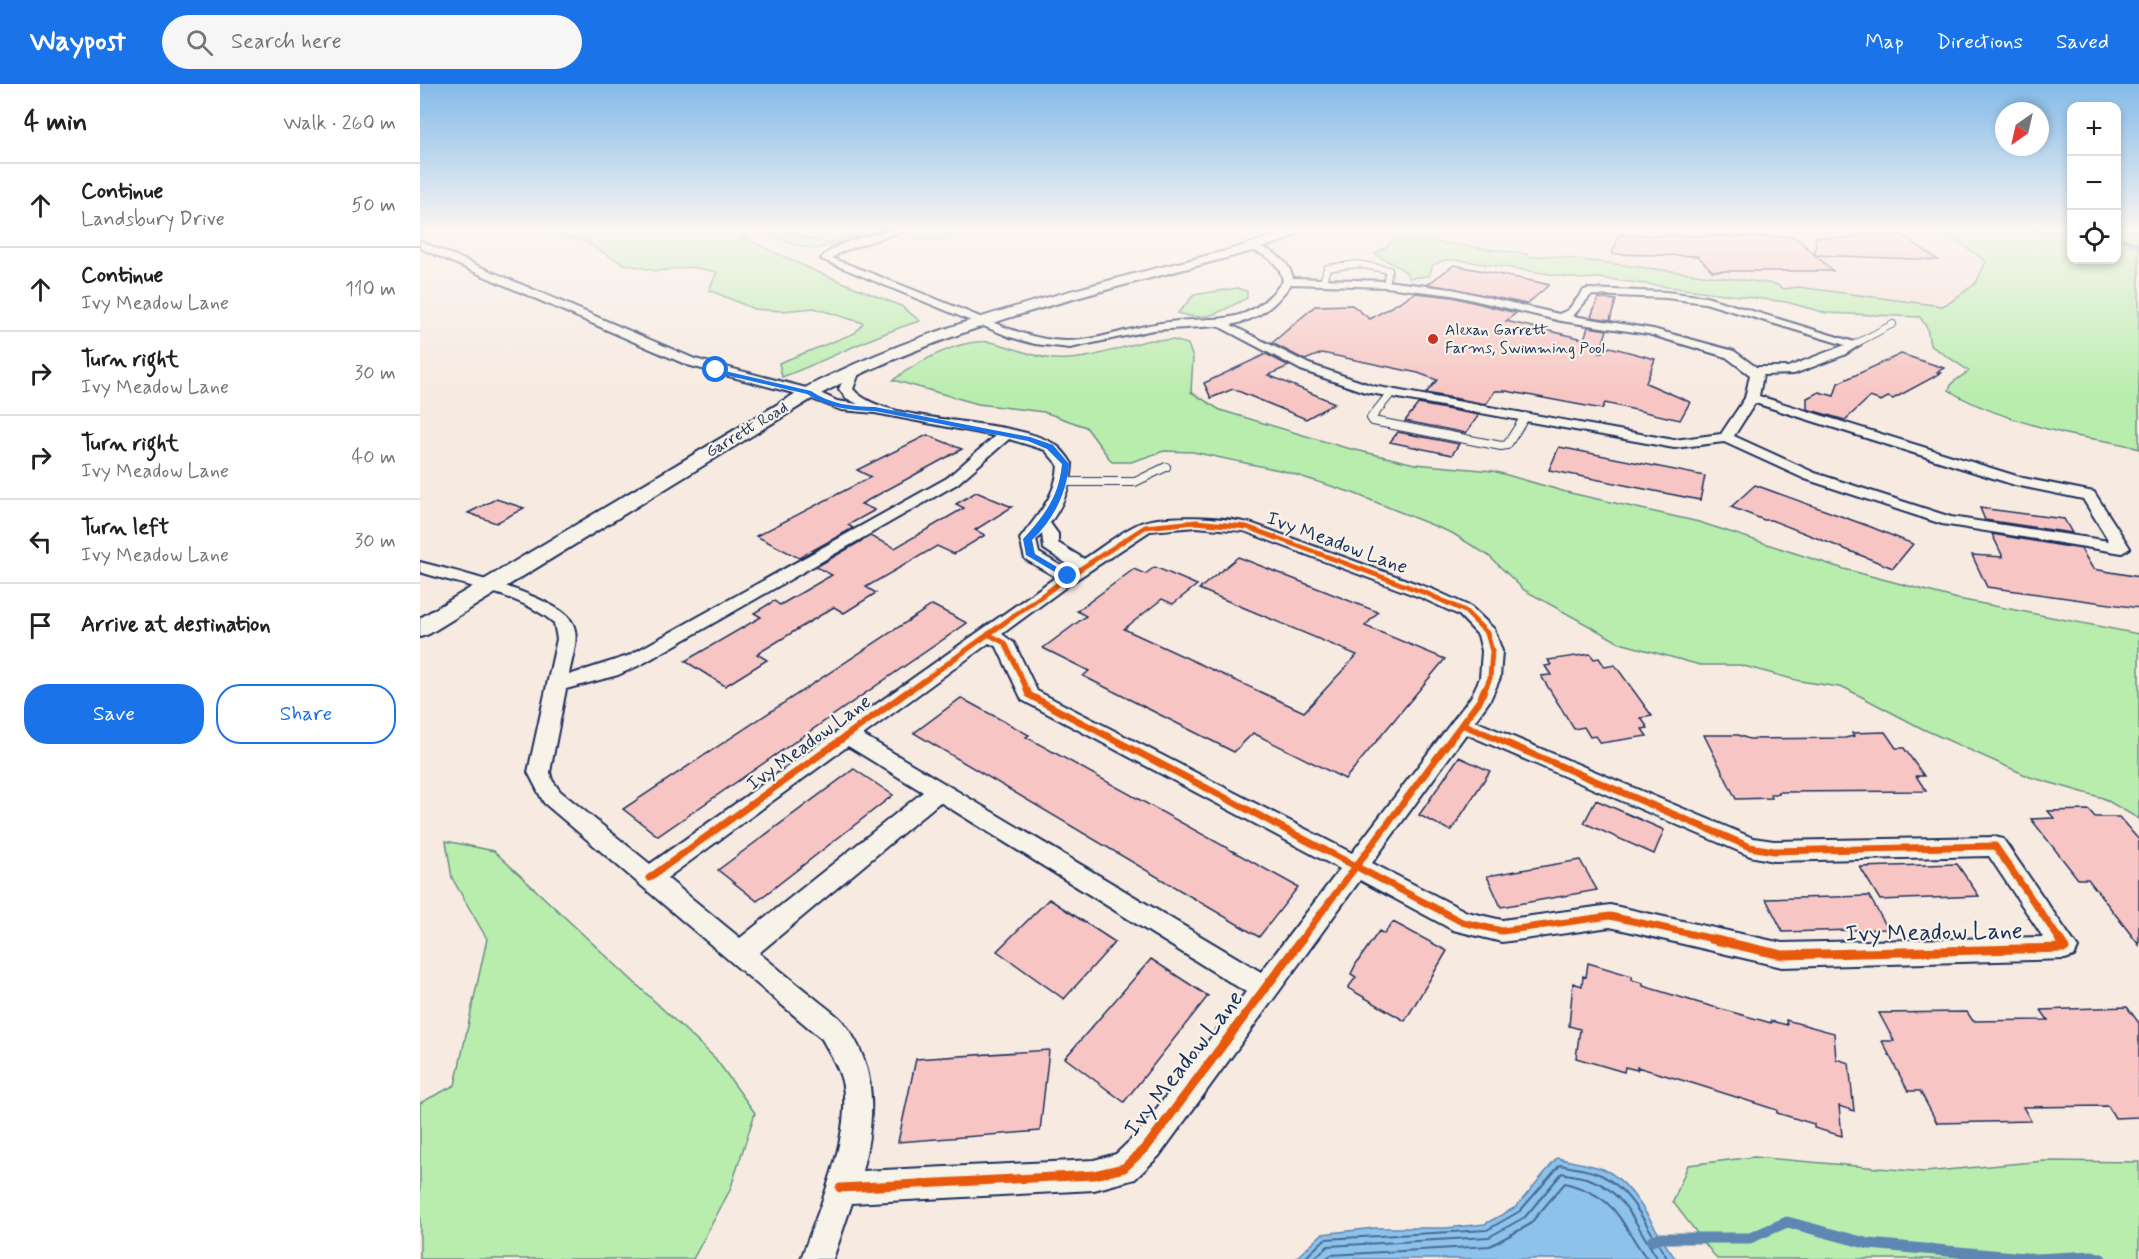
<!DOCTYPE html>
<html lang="en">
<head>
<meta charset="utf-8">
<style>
	:root { --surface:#fff; --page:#f6f6f6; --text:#202124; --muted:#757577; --line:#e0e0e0; --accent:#1a73e8 }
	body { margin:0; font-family:Mynerve,sans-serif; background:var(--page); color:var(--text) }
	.controls { position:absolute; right:18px; top:18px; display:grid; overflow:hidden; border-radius:12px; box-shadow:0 3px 9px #0003 }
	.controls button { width:54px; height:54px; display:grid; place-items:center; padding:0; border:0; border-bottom:2px solid var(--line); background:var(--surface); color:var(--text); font:30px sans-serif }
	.compass { position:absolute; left:1575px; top:18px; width:54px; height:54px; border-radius:50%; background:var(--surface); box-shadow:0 3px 9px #0003; rotate:214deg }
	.stop { position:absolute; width:18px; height:18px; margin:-14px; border:4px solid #1a73e8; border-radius:50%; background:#fff }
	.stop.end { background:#1a73e8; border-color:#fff; box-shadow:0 2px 6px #0008 }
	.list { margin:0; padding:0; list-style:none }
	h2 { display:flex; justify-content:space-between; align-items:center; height:78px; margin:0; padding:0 24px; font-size:26px }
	h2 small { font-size:20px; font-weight:400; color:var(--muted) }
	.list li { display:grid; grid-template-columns:39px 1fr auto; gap:18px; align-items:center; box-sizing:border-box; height:84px; padding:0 24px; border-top:2px solid var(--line) }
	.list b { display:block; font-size:22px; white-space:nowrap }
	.list p { margin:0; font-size:20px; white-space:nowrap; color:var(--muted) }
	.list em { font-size:20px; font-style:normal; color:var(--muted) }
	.actions { display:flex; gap:12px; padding:18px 24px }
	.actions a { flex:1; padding:14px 0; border:2px solid var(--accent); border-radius:24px; text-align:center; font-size:21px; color:var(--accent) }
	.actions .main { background:var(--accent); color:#fff }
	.icon { flex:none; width:33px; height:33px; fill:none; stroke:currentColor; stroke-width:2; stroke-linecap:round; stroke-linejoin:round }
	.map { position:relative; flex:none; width:1719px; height:1175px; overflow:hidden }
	header { display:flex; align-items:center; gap:36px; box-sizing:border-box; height:84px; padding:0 30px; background:var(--accent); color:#fff }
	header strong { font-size:28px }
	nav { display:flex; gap:33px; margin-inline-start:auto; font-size:21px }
	.search { width:420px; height:54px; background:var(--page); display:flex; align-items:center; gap:15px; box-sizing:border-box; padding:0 21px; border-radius:33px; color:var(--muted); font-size:22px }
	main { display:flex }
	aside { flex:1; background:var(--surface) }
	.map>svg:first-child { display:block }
</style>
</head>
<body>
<header>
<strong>Waypost</strong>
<div class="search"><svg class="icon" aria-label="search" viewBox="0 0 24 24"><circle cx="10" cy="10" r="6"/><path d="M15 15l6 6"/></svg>Search here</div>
<nav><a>Map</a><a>Directions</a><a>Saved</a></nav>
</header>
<main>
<aside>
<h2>4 min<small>Walk · 260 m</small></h2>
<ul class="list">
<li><svg class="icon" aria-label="ahead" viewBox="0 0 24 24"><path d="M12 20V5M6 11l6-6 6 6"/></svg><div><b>Continue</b><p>Landsbury Drive</p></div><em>50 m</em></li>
<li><svg class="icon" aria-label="ahead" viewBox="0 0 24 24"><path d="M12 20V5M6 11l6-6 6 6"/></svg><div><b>Continue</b><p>Ivy Meadow Lane</p></div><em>110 m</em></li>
<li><svg class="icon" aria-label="right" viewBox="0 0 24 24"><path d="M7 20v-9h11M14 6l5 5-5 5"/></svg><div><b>Turn right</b><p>Ivy Meadow Lane</p></div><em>30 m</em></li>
<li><svg class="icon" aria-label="right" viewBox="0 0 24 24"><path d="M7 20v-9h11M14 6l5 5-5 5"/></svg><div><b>Turn right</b><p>Ivy Meadow Lane</p></div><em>40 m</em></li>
<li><svg class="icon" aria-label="left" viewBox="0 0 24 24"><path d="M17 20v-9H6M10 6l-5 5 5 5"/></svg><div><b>Turn left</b><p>Ivy Meadow Lane</p></div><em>30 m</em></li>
<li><svg class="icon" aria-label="arrive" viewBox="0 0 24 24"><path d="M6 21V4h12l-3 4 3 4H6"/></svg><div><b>Arrive at destination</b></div></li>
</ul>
<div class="actions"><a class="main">Save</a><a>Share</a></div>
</aside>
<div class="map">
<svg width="1719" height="1175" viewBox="0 0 1719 1175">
	<rect width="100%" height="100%" fill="#f7eae1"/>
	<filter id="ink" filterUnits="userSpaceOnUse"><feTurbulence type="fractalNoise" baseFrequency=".0167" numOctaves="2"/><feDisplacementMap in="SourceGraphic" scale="12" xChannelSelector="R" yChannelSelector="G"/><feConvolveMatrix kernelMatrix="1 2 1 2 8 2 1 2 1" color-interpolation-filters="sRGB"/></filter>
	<g filter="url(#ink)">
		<path fill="#f7dfd8" d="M913,146H1525L1587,184L1553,227L910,148Z"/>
		<path fill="#b9edae" stroke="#6a8e86" stroke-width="1.5" d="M130,146H329L322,153L395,187L481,222L500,237C452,251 409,276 362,293L359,279L435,249L443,239L394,224L362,227L334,225L289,206L297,188L272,183L236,187L201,179L164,157L123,148Z
			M449,146H467L397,165L375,161L348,150H372L409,159Z
			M508,146H553L521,156L495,155L494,152Z
			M1521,146H1651L1652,176H1696L1697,146H1719V365C1695,356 1671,356 1646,350C1614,342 1556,325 1529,306L1532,299L1549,287L1510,261L1507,244L1500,233L1406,229L1366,218L1178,194L1161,195L1038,176H1024L1013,181L1009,192L989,194L985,187L955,170L969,161L970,157L982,154L1107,170L1109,173L1130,172L1355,200L1364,205L1378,203L1522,222L1529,219L1556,199L1566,177Z
			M817,204L827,207V214C801,227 788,239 758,229L774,211Z
			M730,256H753L768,260L773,274L771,308L800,326L923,363L995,380L1073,387L1146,408L1279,438L1424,485L1538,515L1719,550V735L1683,714L1610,693L1503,645L1425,604L1380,597L1320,581H1280L1200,559L1104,506L1069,472L1032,449L933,409L864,387L773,368L744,367L711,378H692L666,343L624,328L558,320L473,296C496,279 540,254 570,258C592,262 613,274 636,275C669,277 699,263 730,256Z
			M26,757L74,767L295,974L335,1029L310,1106L273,1175H0V1019L35,1001L67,855L32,794Z
			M1334,1073L1504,1088L1625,1077L1719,1078V1175H1297L1253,1118L1268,1081Z"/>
		<path fill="#8dc2eb" stroke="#5f87b3" stroke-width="1.5" d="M1137,1074C1152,1078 1168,1080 1183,1085C1215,1098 1234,1148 1256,1175H875L902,1150L954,1144H1026L1065,1140L1096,1123Z"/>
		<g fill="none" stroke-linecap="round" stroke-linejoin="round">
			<path stroke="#496a96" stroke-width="2" d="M884,1175L905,1155L1067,1146L1100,1127L1140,1081C1153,1084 1169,1085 1181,1091C1214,1107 1228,1147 1248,1175
				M893,1175L908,1162L1069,1153L1105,1133L1142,1089C1153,1092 1164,1092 1174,1097C1207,1110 1219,1148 1238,1175
				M905,1175L911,1171L1070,1162L1109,1141L1145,1099C1199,1114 1197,1134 1227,1175"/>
			<path stroke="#5f87b3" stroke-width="4" d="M1696,153L1719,161"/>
			<path stroke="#5f87b3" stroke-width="11" d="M1232,1157L1239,1154H1330L1367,1138L1449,1160L1616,1175L1672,1172L1681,1175"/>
		</g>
		<path fill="#f7c6c4" stroke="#1b2f5e" stroke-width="1.5" d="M1424,146H1475L1518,176L1395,171L1396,153L1435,154Z
			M1199,151L1375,153L1413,187H1292L1278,172L1192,170Z
			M1034,181L1117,198L1129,201L1107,220L1008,200Z
			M995,209L1032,213L1096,229L1086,237L1164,255L1168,243L1187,246L1180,269L1190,263L1235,275L1226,299L1270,318L1260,336L1185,319L1182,325L1086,307H1075L1066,320L1006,309L1017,296L998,289L902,269L885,276L852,259L895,222L932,221L950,235Z
			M1178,214L1196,216L1190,236L1171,233Z
			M846,270L869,282L848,291L915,319L886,335L813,305L791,314L784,299Z
			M1481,270L1524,284L1517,288L1521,289L1473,315L1468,313L1461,317L1450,313L1425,336L1387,325V314L1399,308L1414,312L1418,299Z
			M998,320L1059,331L1046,349L985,337Z
			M978,348L1039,360L1032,371L970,358Z
			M507,351L542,365L441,420L455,426L428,441L433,444L379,474L336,452L451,393L437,386Z
			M1139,363L1285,392L1280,416L1129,386Z
			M1335,401L1451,443L1493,460L1473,484L1351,436H1344L1311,423Z
			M556,408L592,423L555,446L565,451L534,470L517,462L446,503L456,509L424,529L414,523L337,570L347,576L305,602L265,577L341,533L334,529L354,517L360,521L412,491L396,483L450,452L475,464L544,424L536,420Z
			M76,415L104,424L76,439L48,429Z
			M1560,424L1644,435L1652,449L1565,436Z
			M1572,450L1661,465L1673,485L1719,493V524L1567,503L1552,471L1583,473Z
			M818,473L958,528L945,542L1025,575L925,695L833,649L814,668L663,592L669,587L623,564L666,532L657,527L714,485L725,490L735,483L777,501L753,520L742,515L704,545L884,628L937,571L779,505Z
			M512,521L547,539L238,752L203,725Z
			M1170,570L1174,575L1179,574L1185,583L1195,581L1232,632L1221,634L1228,644L1222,645L1227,652L1181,659L1176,652L1170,653L1164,643L1154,645L1121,592L1131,591L1125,582L1131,581L1128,576Z
			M541,614L609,651L606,653L878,803L839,853L494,649Z
			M1465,648L1476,664H1484L1504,692H1496L1506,707L1358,708L1359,710H1350L1352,714L1316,715L1284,651H1318L1329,655L1425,654L1434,652L1432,649Z
			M1039,673L1070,687L1031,747L999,731Z
			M434,685L473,711L337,817L298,786Z
			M1176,716L1244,746L1234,770L1164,739Z
			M1669,726L1675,733H1699L1719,756V861L1668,795H1658L1611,735L1634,734L1628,727Z
			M1160,776L1177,806L1081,823L1067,792Z
			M1537,780L1559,812L1460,816L1440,783Z
			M1449,812L1468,845L1363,848L1346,815Z
			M629,815L695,858L644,915L577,867Z
			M973,838L1027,867L985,937L928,904L936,893L931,890L936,880L959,847L964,850Z
			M731,875L788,912L704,1018L645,974Z
			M1168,879L1212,892V896L1223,899V902L1276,918L1351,939V937L1367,941L1366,936L1414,949L1416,975L1429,979L1434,1027L1419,1022L1422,1052L1394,1044V1040L1357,1029V1026L1275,1000L1217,983V986L1205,983L1204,988L1156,974L1160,945L1149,942L1153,899L1162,902L1163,892L1166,893Z
			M1707,923L1719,939V1033L1695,1034L1688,1022L1603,1023L1611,1037L1517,1039L1500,1007H1488L1462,957H1474L1459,929L1547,928L1553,937L1628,936L1621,926Z
			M629,966L620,1047L478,1058L496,975Z"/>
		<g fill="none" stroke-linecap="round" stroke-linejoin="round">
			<defs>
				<path id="service-far1" d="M903,198L907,184L938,180L969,186L966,200
					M1435,260L1473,240"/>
				<path id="service" d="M971,309L951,334L953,337L1081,362L1087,361L1105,333
					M644,398H715L746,383"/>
				<path id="minor" d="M471,146H485L423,167L412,174C456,191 500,208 543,226C576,239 611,257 647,257C681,257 715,241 749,238C802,231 826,245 863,197C860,179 847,172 832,166V162L835,161C852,166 868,175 873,194L966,197L1032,205L1139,230L1148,226L1164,206L1168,205L1246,208L1286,213L1441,260L1424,271L1374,290L1343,291L1339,312L1603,394L1674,408L1710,464L1702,469L1522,440L1385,395L1304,358L1254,364L945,308L881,286L798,242L733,246L650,264L615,260L590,253L401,175C415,157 450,152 471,146ZM871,200L966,203L1032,211L1141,237L1228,250L1306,273L1330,291L1325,314L1301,350L1254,356L953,302L889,280L811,241C839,235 854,223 871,200ZM1171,211L1246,214L1285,219L1425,261L1368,283H1336L1314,267L1233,245L1153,232ZM1335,319L1595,401L1663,415L1689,457L1531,433L1395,389L1314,352Z
					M0,157L275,275L394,306L417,317L438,320L426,314L419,305L429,284L435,280L441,284L433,305C464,342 590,332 634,360C641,364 648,373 652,380C651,403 643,421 630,439L638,450V459L664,475C681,464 699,449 718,440C742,429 807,433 833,440L1014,506L1051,523L1074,545L1082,567L1080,594L1070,616L1055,637L1333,754L1354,757L1575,753L1583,755L1658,864L1654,872L1645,875L1362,883L1190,843L1082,858L1033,846L940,796L739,1072L715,1095L674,1106L432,1119L413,1175H381C398,1127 431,1053 423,1002C420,985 410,970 402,955L124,719L108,688L137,555L134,539C100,509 43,502 0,488V478C31,486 141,512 153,540C160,555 151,576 149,591L208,572L527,394L575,352L455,329L421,326L384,312L267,281L0,164ZM589,355L625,366L638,381C636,413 618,430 600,455L605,475L636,493L230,780L140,707L132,696L130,688L146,605L198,591L222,580L537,400ZM776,443L824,447L1002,514L1039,531L1058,551L1062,567L1060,594L1051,613L932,769L617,607L594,559L582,550L654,497L730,447ZM622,450L624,465L652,483L648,486L619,469L616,456ZM569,559L577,563L602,616L920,785L841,888L443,651ZM1046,650L1330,772L1354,777L1569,772L1623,853L1362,859L1190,821L1082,836L1047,828L952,779ZM428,662L503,708L320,854L247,794ZM520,718L826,908L717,1050L696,1070L674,1076L442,1087C455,1036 459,981 422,937C415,929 405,923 397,916C377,900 358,885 339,869Z"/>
				<path id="tertiary" d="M868,146L881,147L864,157L832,167C683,208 532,239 395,313L9,550L0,553V534L383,305C487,251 597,221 710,191C762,177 817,167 868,146Z"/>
			</defs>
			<use href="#service-far1" stroke="#1b2f5e" stroke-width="8"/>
			<use href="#service" stroke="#1b2f5e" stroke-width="10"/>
			<use href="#minor" stroke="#1b2f5e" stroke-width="4"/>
			<use href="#tertiary" stroke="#1b2f5e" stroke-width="4"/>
			<use href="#service-far1" stroke="#f7f3e8" stroke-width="6"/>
			<use href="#service" stroke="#f7f3e8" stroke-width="8"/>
			<use href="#minor" fill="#f7f3e8" fill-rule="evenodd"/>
			<use href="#tertiary" fill="#f7f3e8" fill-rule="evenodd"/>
			<defs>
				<path id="cycleway-far2" d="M568,550L585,559L608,608
					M488,608L648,493L725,443L776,438L827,443L1008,510L1045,527L1067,549L1072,567L1070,594L1064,608"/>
				<path id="cycleway-far1" d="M607,606L609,611L1042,838L1082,847L1190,832L1298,856
					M1042,640L1330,763L1354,767L1575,762L1640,856
					M229,794L490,606
					M881,856L1060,616L1064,606"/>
				<path id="cycleway" d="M1291,855L1362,871L1645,864L1639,855
					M420,1104L674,1091L704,1084L728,1061L882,855"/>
			</defs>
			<use href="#cycleway-far2" stroke="#f7f3e8" stroke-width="9"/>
			<use href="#cycleway-far1" stroke="#f7f3e8" stroke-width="10"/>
			<use href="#cycleway" stroke="#f7f3e8" stroke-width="13"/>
			<use href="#cycleway-far2" stroke="#e8590c" stroke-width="5"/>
			<use href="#cycleway-far1" stroke="#e8590c" stroke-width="7"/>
			<use href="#cycleway" stroke="#e8590c" stroke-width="9"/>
		</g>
	</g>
	<linearGradient id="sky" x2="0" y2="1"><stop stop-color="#83bae9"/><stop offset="0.47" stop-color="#fbf6f2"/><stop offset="1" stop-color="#fbf6f2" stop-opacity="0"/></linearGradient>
	<rect width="1719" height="310" fill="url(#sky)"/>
	<path fill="#1a73e8" d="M296,285L391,307C410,320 433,323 455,323L610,353L633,361L649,380C647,409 633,436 612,456L615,470L652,492L645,494L606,471L603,455C624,432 639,413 642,380L627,365L608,357L455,327C432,327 406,323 387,310L293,288Z"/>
	<circle fill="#c8321e" stroke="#f7f3e8" stroke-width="2" cx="1013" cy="255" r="6"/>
	<g text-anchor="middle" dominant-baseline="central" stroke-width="4.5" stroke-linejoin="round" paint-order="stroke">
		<g font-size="16" fill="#1b2f5e" stroke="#f7f3e8" text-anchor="start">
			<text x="1025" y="246">Alexan Garrett<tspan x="1025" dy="18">Farms, Swimming Pool</tspan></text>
		</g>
		<g font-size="16" fill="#1b2f5e" stroke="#f7f3e8">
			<text transform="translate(327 346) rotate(-31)">Garrett Road</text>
		</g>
		<g font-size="20" fill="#1b2f5e" stroke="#f7f3e8">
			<text transform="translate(917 459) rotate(20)">Ivy Meadow Lane</text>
			<text transform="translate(389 659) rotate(-36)">Ivy Meadow Lane</text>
		</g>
		<g font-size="24" fill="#1b2f5e" stroke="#f7f3e8">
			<text transform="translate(1514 849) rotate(-1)">Ivy Meadow Lane</text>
			<text transform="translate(764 980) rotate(-52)">Ivy Meadow Lane</text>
		</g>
	</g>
</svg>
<div class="controls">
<button>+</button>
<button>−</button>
<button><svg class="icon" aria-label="locate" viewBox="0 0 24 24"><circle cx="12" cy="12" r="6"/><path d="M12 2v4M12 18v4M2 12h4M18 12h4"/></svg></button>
</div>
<svg class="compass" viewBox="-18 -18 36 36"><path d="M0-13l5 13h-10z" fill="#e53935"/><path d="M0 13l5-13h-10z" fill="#757577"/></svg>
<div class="stop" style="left:296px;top:286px"></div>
<div class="stop end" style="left:648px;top:492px"></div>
</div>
</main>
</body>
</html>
